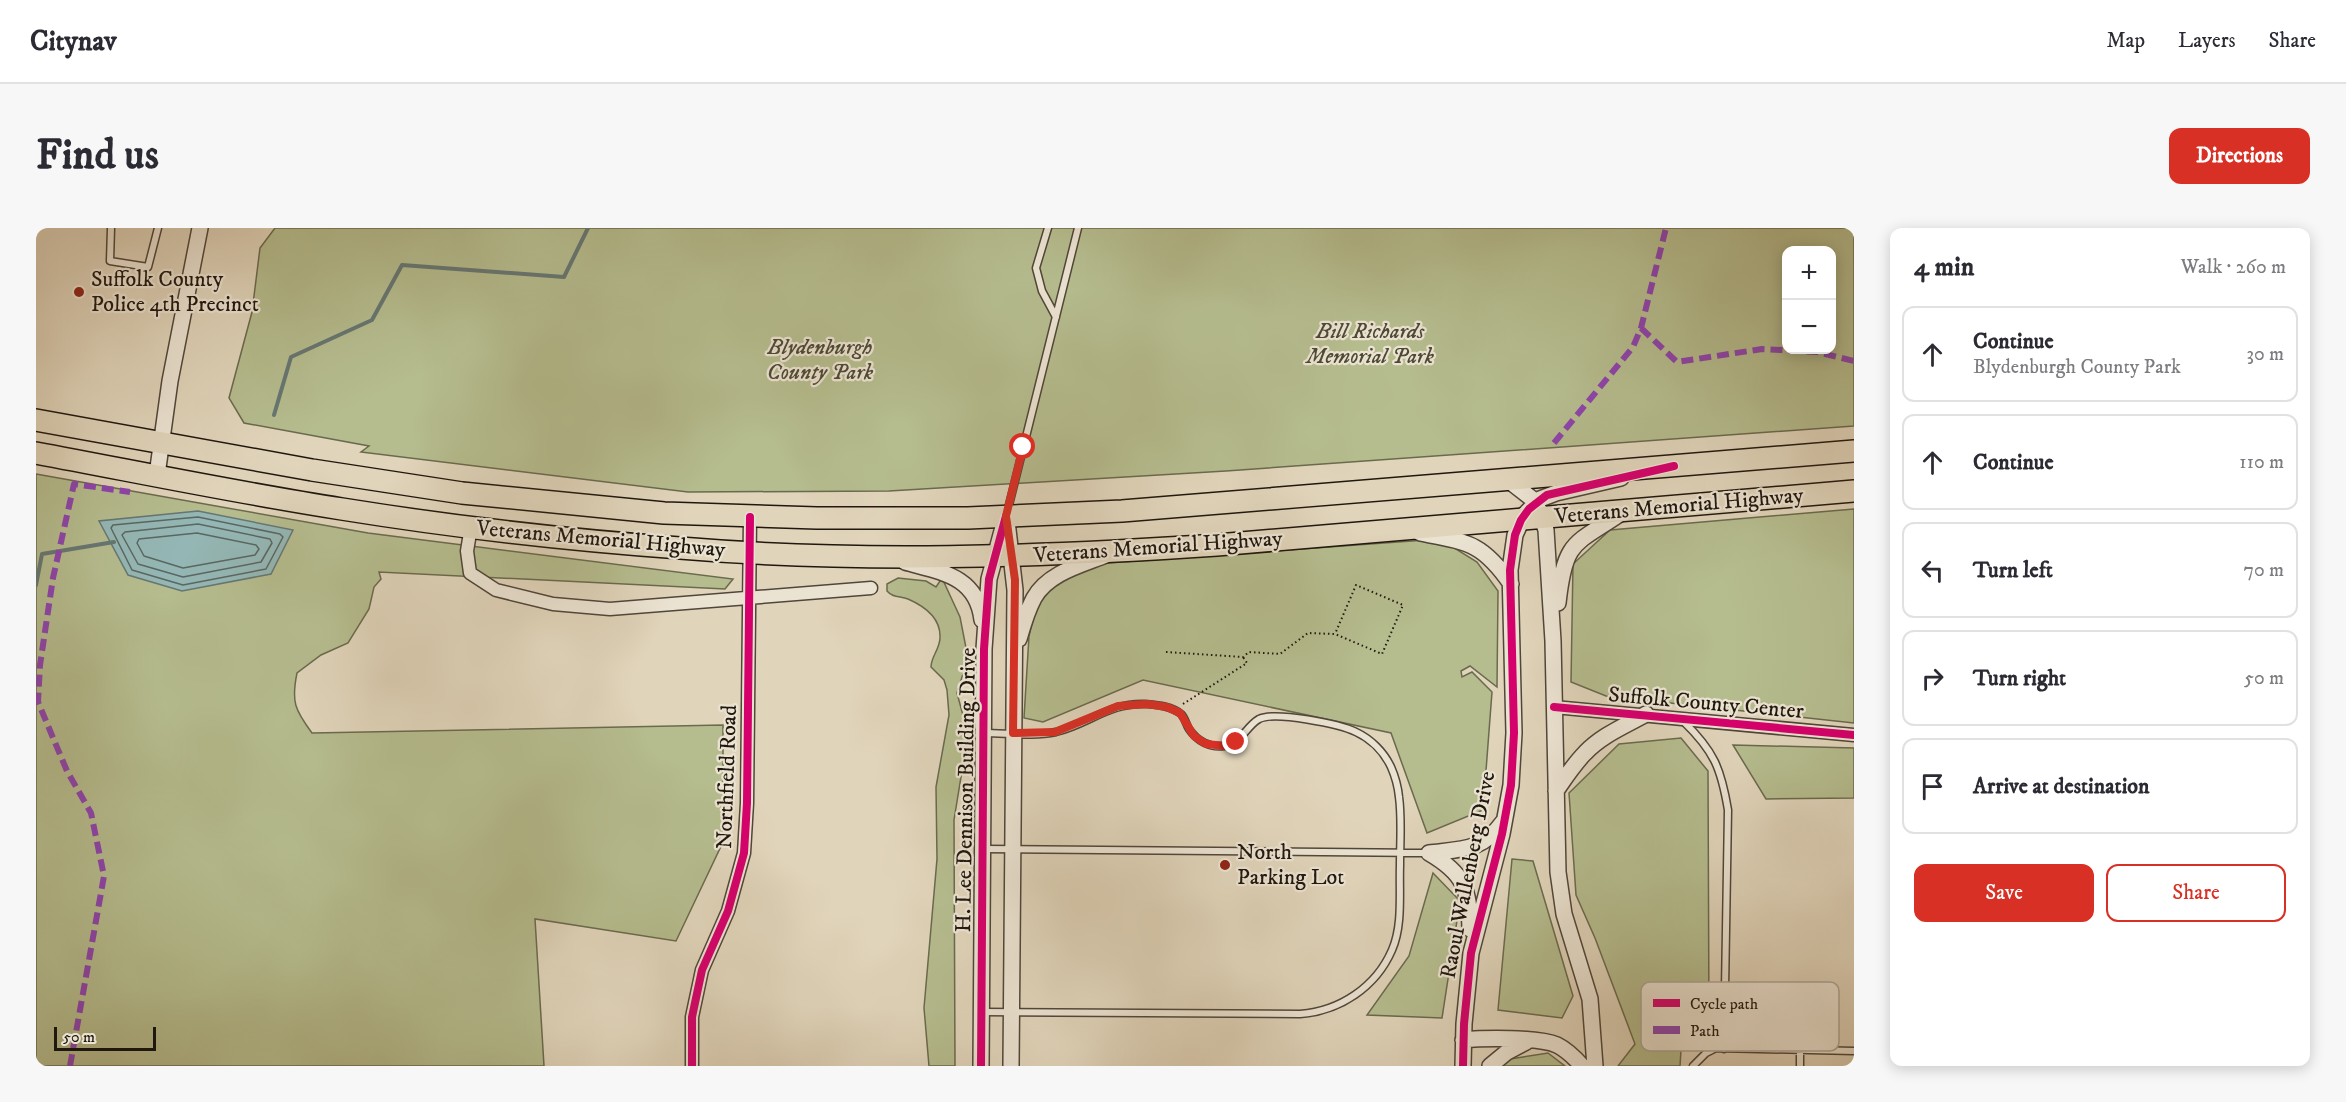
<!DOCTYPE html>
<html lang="en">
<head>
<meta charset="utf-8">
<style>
	:root { --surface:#fff; --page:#f7f7f7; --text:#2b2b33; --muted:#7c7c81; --line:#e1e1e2; --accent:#d93025 }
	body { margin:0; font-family:"IM FELL DW Pica",serif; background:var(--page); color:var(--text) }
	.controls { position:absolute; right:18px; top:18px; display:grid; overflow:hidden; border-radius:12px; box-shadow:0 3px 15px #0003 }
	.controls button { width:54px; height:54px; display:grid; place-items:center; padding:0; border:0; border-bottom:2px solid var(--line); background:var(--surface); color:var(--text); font:30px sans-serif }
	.scale { position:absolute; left:18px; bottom:15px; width:102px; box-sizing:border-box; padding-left:6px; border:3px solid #20170f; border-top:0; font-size:16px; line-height:21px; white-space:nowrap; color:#20170f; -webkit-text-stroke:4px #ebe3d2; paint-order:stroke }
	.stop { position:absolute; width:18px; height:18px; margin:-14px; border:4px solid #d93025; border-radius:50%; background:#fff }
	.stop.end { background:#d93025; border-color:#fff; box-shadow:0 2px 6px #0008 }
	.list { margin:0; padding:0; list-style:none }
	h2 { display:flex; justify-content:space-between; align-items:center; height:78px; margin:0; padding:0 24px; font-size:26px }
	h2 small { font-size:20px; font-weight:400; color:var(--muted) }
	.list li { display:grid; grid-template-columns:39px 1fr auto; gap:18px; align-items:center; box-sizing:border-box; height:96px; margin:0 12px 12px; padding:0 12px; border:2px solid var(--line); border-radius:12px }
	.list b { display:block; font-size:22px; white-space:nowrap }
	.list p { margin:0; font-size:20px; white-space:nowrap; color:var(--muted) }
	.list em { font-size:20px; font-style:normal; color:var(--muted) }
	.actions { display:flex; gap:12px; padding:18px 24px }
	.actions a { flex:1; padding:14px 0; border:2px solid var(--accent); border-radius:12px; text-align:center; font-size:21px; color:var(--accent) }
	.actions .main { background:var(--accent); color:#fff }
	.icon { flex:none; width:33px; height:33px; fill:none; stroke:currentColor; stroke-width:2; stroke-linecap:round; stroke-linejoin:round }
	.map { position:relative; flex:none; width:1818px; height:838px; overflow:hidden; border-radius:12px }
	header { display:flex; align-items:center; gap:36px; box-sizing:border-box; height:84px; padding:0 30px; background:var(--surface); border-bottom:2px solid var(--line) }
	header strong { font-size:28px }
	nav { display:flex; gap:33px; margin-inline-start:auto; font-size:21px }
	.intro { display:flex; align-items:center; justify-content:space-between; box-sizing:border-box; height:144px; padding:0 36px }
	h1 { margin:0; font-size:42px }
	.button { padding:15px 27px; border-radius:12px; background:var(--accent); color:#fff; font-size:21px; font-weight:700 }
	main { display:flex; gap:36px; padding:0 36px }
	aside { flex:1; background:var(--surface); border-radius:12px; box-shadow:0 3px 15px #0003 }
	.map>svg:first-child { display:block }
</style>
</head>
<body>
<header>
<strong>Citynav</strong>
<nav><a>Map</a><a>Layers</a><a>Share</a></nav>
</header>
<div class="intro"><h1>Find us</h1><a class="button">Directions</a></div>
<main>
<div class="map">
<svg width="1818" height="838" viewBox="0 0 1818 838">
	<rect width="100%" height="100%" fill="#e0d4ba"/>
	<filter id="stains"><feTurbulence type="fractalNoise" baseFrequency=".00333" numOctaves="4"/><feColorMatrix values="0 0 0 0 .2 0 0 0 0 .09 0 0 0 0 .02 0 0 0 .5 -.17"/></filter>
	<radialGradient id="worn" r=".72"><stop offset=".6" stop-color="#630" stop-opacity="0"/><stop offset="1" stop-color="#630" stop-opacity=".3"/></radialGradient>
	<path fill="#b5bc8e" stroke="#6a6a4e" stroke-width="1.5" fill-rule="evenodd" d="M239,0H1818V198L1190,243L853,263L652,264L325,224L333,218L208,195L193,170L216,84L224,20ZM1750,22H1796V122H1750Z
		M0,246L332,305L697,351L689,361L343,344L345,351L338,359L333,381L312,415L285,427L261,445C255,474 259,482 276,505L687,497V614L640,713L499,691L508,838H0Z
		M1818,281V495L1570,468L1535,454L1537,336L1574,302Z
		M1404,311L1441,334L1462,363L1461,459L1434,438L1425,443L1426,449L1436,444L1456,464L1447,582L1391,605L1355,505L1107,452L1007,494L988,490L993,408L1002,371L1024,349L1058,336Z
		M862,350L890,353L900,359L906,350L924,389L932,430L921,465L932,506L918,592L919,838H893L888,780L901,631L900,559L913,487L911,462L908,452L895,439C895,428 905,420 904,408C904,390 888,378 872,371C864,368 857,370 851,363V356Z
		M1645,510L1672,543L1673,795L1645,822L1644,838H1582L1599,816L1559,710L1540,667L1533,565L1583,516Z
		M1697,517L1818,520V570L1730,571Z
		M1476,631L1497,633L1537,768L1526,790L1462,782Z
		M1397,645L1424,673L1406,790L1331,787L1373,728Z
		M1512,825L1529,838H1464L1468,832Z"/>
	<path fill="#94b7b5" stroke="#667773" stroke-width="1.5" d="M162,283L257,302L235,346L146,363L92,347L63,293Z"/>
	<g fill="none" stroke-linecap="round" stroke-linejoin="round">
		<path stroke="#5a6762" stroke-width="1.5" d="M162,289L244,306L247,309L230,341L147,357L96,342L75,300L77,297Z
			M162,296L234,311L236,315L225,334L147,349L102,336L86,307L89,304Z
			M161,305L220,317L223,321L219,327L147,340L108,328L101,315L103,311Z"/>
		<path stroke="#667773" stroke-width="4" d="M238,187L255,129L336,92L366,37L528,49L552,0
			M0,357L6,326L78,314"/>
		<defs>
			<path id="service" d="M75,0L74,33L112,39L122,0
				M1012,0L1000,40L1006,63L1020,89
				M971,285L1042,0
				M1647,493C1678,523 1685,540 1692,582L1688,821
				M947,621L1393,625
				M947,784L1264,786C1304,783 1340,759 1356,722C1367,697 1363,665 1364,637C1364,615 1366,591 1363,569C1362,559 1359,548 1355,539C1348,524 1335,511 1320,504C1304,496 1239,483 1223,491C1209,499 1206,516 1188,518C1174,520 1161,513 1153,501C1150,496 1149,490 1145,486C1136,478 1121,477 1110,476C1074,474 1053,496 1020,504C997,509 971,505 948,505
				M1657,838L1670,825L1680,820L1818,823
				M1764,838V822"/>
			<path id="minor" d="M435,299L431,323L434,345L460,362L517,376L574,381L835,360
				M1518,479L1818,507
				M656,838V789L666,742L692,683L708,625L711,575L714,289"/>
			<path id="tertiary" d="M121,247L134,153L164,0
				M1472,252L1495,270L1503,282L1510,302L1517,413L1522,644L1528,686L1554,771L1559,838
				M971,293L979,362L975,838
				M1384,305C1431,314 1446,314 1475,356
				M869,334C905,344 941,348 946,392
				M1522,375C1529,310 1539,317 1588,283
				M983,411C987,397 991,383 998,370C1012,345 1045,337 1070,327
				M1520,563C1529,550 1538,536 1549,525C1566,507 1589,498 1610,486
				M1393,625C1429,646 1433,661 1434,701
				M1393,625C1427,621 1446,623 1467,594
				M1427,812C1448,810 1502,809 1521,817C1531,822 1539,830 1546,838
				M945,838L948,421L953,351L970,288
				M1427,838L1428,796L1435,725L1466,606L1475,557L1478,505L1474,342L1479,307L1488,287L1504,271L1520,265L1585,250
				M1454,838L1471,824L1490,814"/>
			<path id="trunk" d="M0,192L276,242L426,265L628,285L781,290H932L1086,283L1818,223
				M0,225C102,244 203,265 306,281C418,299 531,312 644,320C823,335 1002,329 1181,317L1818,263"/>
		</defs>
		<use href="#service" stroke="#50463a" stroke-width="9"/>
		<use href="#minor" stroke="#50463a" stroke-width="15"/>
		<use href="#tertiary" stroke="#50463a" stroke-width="18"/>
		<use href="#trunk" stroke="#20170f" stroke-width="24"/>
		<path stroke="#20170f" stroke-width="2" stroke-dasharray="1.5 3" stroke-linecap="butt" d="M1130,424L1207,429L1213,424L1244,426L1272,405L1299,406L1346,426L1367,377L1320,357L1299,406
			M1147,476L1211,435L1207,429"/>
		<use href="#service" stroke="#ebe3d2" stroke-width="6"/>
		<use href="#minor" stroke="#ebe3d2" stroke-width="12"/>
		<use href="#tertiary" stroke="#ebe3d2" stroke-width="15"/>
		<use href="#trunk" stroke="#e0d4ba" stroke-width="21"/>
		<path stroke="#8e44ad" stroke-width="6" stroke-dasharray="12 6" stroke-linecap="butt" d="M1605,100L1641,134L1726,121L1781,124L1818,133
			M1518,215L1597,119L1605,100L1630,0
			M34,838L68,648L55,585L31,543L2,474L4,437L17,350L38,256L94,264"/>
		<defs>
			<path id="cycleway" d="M1518,479L1818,507
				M656,838V789L666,742L692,683L708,625L711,575L714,289
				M945,838L948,421L953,351L970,288
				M1427,838L1428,796L1435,725L1466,606L1475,557L1478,505L1474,342L1479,307L1485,292L1493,281L1511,267L1638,238"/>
		</defs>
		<use href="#cycleway" stroke="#ebe3d2" stroke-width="11"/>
		<use href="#cycleway" stroke="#d6006c" stroke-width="8"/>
	</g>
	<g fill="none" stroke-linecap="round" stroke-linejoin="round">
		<path stroke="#d93025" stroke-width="8" d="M987,219L970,288L979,352L977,505L1019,504L1082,478L1111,476L1131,479L1144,485L1158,508L1170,516L1189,518L1200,514"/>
	</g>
	<g fill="#8f2418" stroke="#ebe3d2" stroke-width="2">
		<circle cx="43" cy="64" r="6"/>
		<circle cx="1189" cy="637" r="6"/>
	</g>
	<g text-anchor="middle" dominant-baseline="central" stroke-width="4.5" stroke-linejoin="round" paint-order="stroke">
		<g font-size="22" fill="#20170f" stroke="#ebe3d2" text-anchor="start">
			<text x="55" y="51">Suffolk County<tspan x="55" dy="25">Police 4th Precinct</tspan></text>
			<text x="1201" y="624">North<tspan x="1201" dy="25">Parking Lot</tspan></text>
		</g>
		<g font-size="22" font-style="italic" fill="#4d4935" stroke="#ebe3d2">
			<text x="1334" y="103">Bill Richards<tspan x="1334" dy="25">Memorial Park</tspan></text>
			<text x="784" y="119">Blydenburgh<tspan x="784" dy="25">County Park</tspan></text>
		</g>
		<g font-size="22" fill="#20170f" stroke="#ebe3d2">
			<text transform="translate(1643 278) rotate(-5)">Veterans Memorial Highway</text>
			<text transform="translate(565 311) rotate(5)">Veterans Memorial Highway</text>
			<text transform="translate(1122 319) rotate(-4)">Veterans Memorial Highway</text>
			<text transform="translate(1670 475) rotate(5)">Suffolk County Center</text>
			<text transform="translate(691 549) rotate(-88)">Northfield Road</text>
			<text transform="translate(930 562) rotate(-89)">H. Lee Dennison Building Drive</text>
			<text transform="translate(1432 647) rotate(-79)">Raoul Wallenberg Drive</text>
		</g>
	</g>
	<rect x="1605" y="754" width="198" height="69" rx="9" fill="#ebe3d2" stroke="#aea698" stroke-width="1.5"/>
	<rect x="1617" y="771" width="27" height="8" fill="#d6006c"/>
	<rect x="1617" y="798" width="27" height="8" fill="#8e44ad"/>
	<g font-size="16" fill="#20170f">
		<text x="1654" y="781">Cycle path</text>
		<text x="1654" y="808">Path</text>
	</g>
	<rect width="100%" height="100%" filter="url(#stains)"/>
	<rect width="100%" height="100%" fill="url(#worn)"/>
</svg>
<div class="controls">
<button>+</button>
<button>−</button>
</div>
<div class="scale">50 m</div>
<div class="stop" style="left:987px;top:219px"></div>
<div class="stop end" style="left:1200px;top:514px"></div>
</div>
<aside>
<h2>4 min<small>Walk · 260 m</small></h2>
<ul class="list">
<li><svg class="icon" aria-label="ahead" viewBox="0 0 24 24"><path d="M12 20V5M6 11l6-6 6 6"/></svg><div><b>Continue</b><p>Blydenburgh County Park</p></div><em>30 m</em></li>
<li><svg class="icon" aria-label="ahead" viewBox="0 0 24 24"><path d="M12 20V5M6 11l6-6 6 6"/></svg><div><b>Continue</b></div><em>110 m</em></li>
<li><svg class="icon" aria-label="left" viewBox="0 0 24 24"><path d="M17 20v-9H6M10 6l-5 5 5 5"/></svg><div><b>Turn left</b></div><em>70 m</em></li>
<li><svg class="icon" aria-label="right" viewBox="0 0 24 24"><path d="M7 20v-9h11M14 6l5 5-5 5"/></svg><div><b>Turn right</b></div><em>50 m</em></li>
<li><svg class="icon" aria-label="arrive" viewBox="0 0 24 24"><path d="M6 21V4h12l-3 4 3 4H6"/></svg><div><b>Arrive at destination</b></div></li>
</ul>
<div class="actions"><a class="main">Save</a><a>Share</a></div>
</aside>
</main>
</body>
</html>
